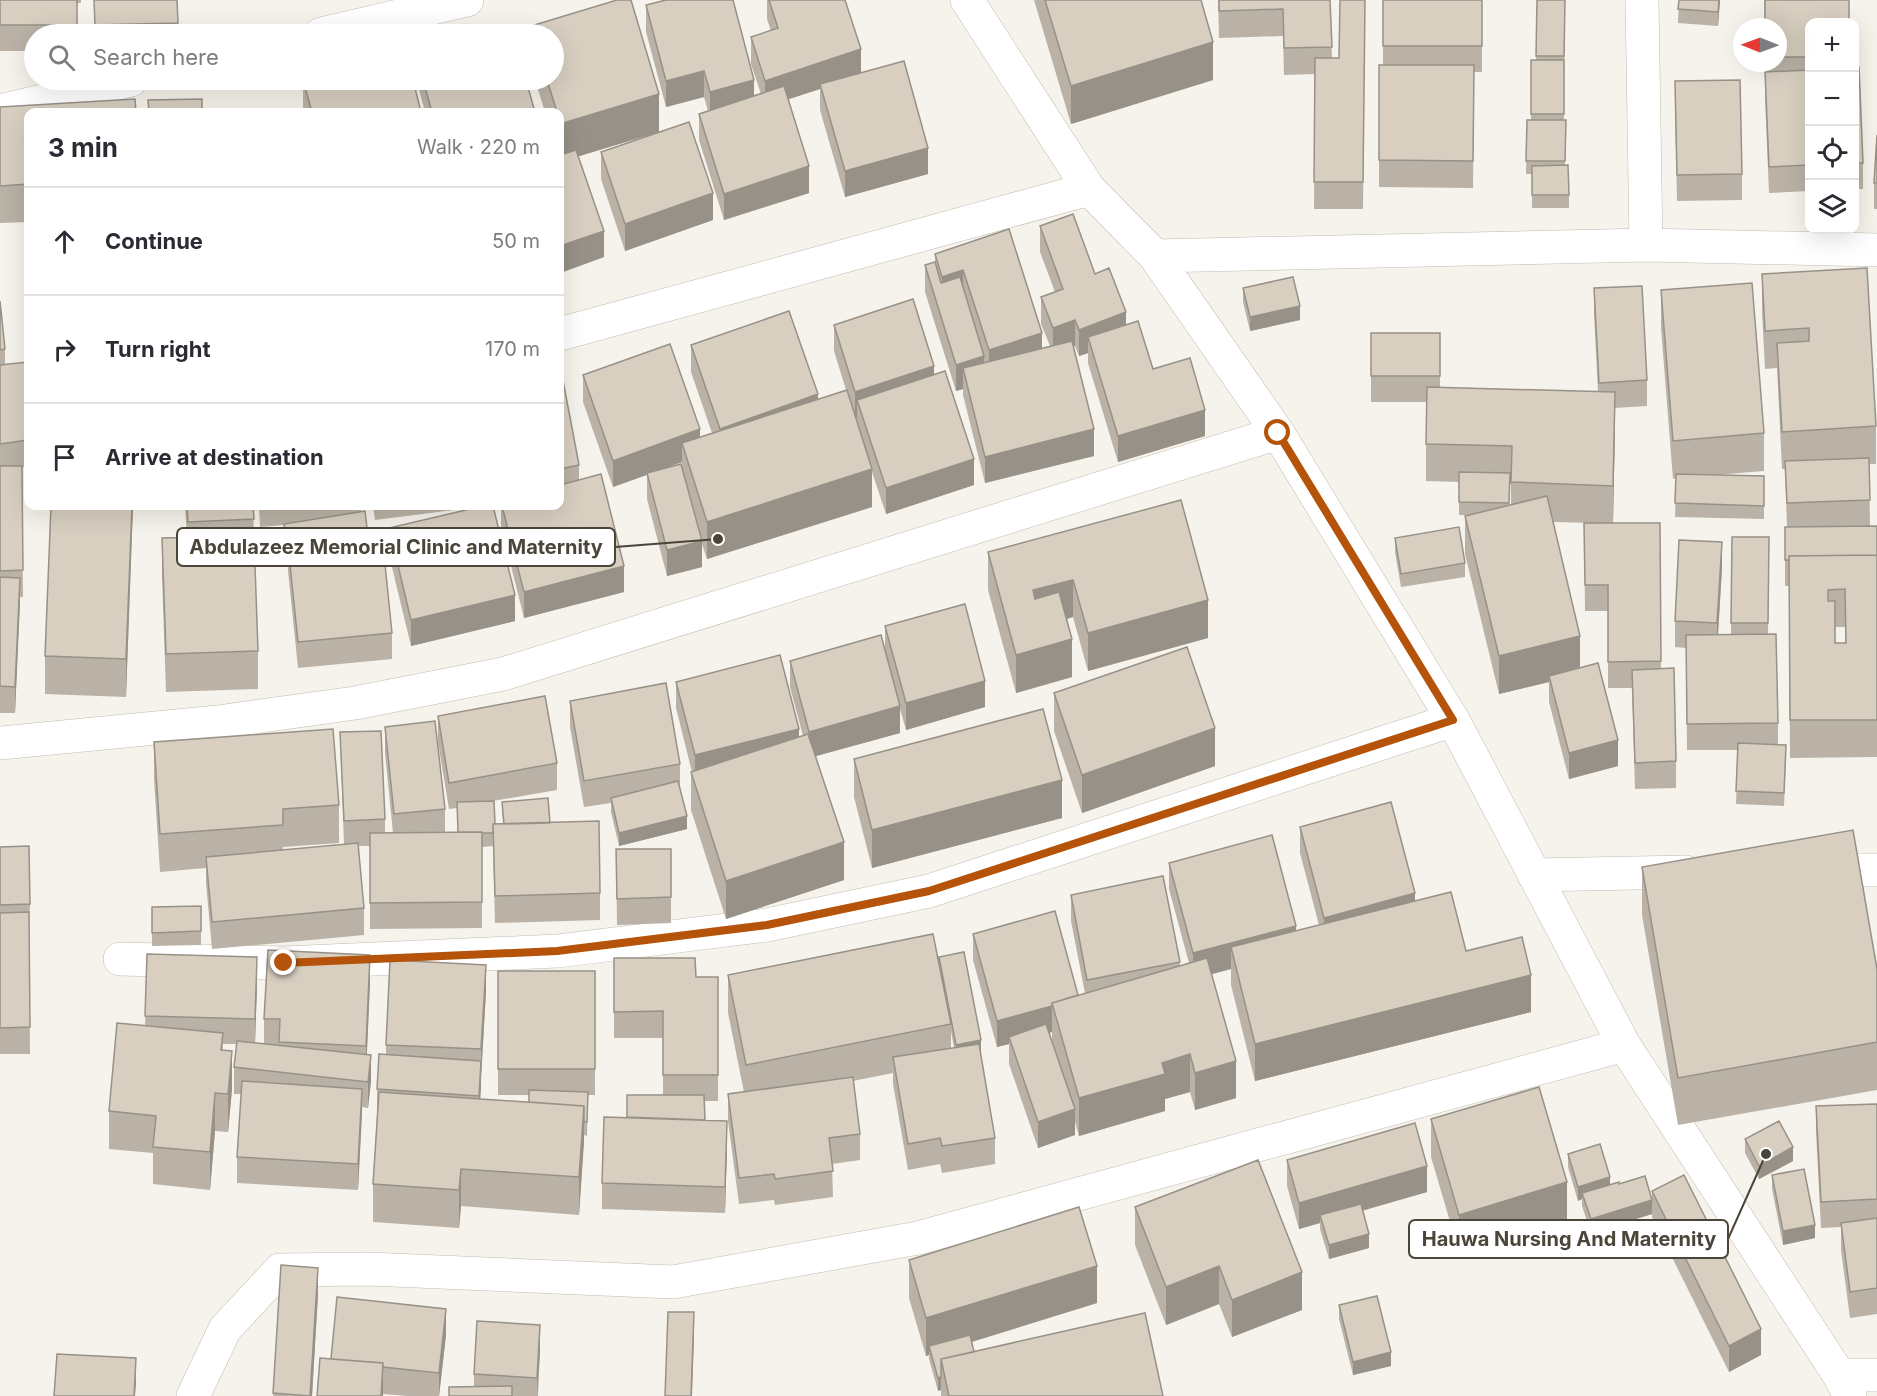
<!DOCTYPE html>
<html lang="en">
<head>
<meta charset="utf-8">
<style>
	:root { --surface:#fff; --page:#f7f7f7; --text:#2b2b33; --muted:#7c7c81; --line:#e1e1e2 }
	body { margin:0; font-family:Inter,sans-serif; background:var(--page); color:var(--text) }
	.controls { position:absolute; right:18px; top:18px; display:grid; overflow:hidden; border-radius:12px; box-shadow:0 6px 24px #0002 }
	.controls button { width:54px; height:54px; display:grid; place-items:center; padding:0; border:0; border-bottom:2px solid var(--line); background:var(--surface); color:var(--text); font:30px sans-serif }
	.compass { position:absolute; left:1733px; top:18px; width:54px; height:54px; border-radius:50%; background:var(--surface); box-shadow:0 6px 24px #0002; rotate:271deg }
	.stop { position:absolute; width:18px; height:18px; margin:-14px; border:4px solid #b45309; border-radius:50%; background:#fff }
	.stop.end { background:#b45309; border-color:#fff; box-shadow:0 2px 6px #0008 }
	.list { margin:0; padding:0; list-style:none }
	h2 { display:flex; justify-content:space-between; align-items:center; height:78px; margin:0; padding:0 24px; font-size:26px }
	h2 small { font-size:20px; font-weight:400; color:var(--muted) }
	.list li { display:grid; grid-template-columns:39px 1fr auto; gap:18px; align-items:center; box-sizing:border-box; height:108px; padding:0 24px; border-top:2px solid var(--line) }
	.list b { display:block; font-size:22px; white-space:nowrap }
	.list em { font-size:20px; font-style:normal; color:var(--muted) }
	.icon { flex:none; width:33px; height:33px; fill:none; stroke:currentColor; stroke-width:2; stroke-linecap:round; stroke-linejoin:round }
	.map { position:relative; flex:none; width:1877px; height:1396px; overflow:hidden }
	.search { position:absolute; background:var(--surface); box-shadow:0 6px 24px #0002; left:24px; top:24px; width:540px; height:66px; display:flex; align-items:center; gap:15px; box-sizing:border-box; padding:0 21px; border-radius:33px; color:var(--muted); font-size:22px }
	.panel { position:absolute; background:var(--surface); box-shadow:0 6px 24px #0002; left:24px; top:108px; width:540px; height:402px; border-radius:12px }
	.map>svg:first-child { display:block }
</style>
</head>
<body>
<div class="map">
<svg width="1877" height="1396" viewBox="0 0 1877 1396">
	<rect width="100%" height="100%" fill="#f6f3ec"/>
	<g fill="none" stroke-linecap="round" stroke-linejoin="round">
		<defs>
			<path id="minor" d="M967,0L1089,189L1155,256L1278,433L1453,720L1624,1045L1839,1375L1850,1396
				M1642,0L1646,245
				M321,34L467,0
				M0,111L131,80
				M1155,256L1646,245L1877,250
				M560,334L1089,189
				M0,743L218,722L355,703L503,674L1278,433
				M1816,870H1877
				M1534,875L1686,872
				M120,959L284,963L557,951L767,925L929,891L1453,720
				M1839,1375H1877
				M193,1396L225,1329L280,1270L369,1269L673,1282L918,1238L1624,1045"/>
		</defs>
		<use href="#minor" stroke="#c2bbae" stroke-width="34"/>
		<use href="#minor" stroke="#fff" stroke-width="33"/>
	</g>
	<path fill="#bab2a6" fill-rule="evenodd" d="M0,0H81V3H77V34H34V51H0Z
		M94,0H177L178,34H95Z
		M617,0H631L659,94V132L578,156L604,231V257L560,273V112H545L535,80H554V34H531V26Z
		M767,0H845L861,73L928,174L845,197L820,110V89L788,99L809,193L724,220L699,140V114L708,111L704,97L666,107L646,32V5L754,96L761,94L751,64V37L771,31L767,19Z
		M1034,0H1201L1213,80L1071,124Z
		M1218,0H1330L1332,58H1339L1365,0L1363,209H1314L1315,74L1284,75L1283,36L1219,38Z
		M1383,0H1482V72H1474L1473,188L1379,187V65H1383Z
		M1537,0H1565L1564,120H1566L1565,165L1569,195V208H1532V174H1526L1527,120H1531V60H1536Z
		M1679,0H1720L1718,26L1678,23Z
		M1764,0H1849L1809,22V191L1769,193L1765,98V63H1778V27H1765Z
		M1854,67L1863,163V189H1854Z
		M303,80L421,112H303Z
		M418,80H526L535,112H425L418,86Z
		M0,107L28,112V222L0,223Z
		M1675,108L1742,174V200L1677,201Z
		M1877,135V209H1874V183Z
		M601,152L713,220L625,251L601,179Z
		M1040,226L1095,274L1153,369L1205,436L1118,462L1088,363V353L1079,356L1075,346H1073L1094,456L985,483L963,395V389L956,391L925,292V265L935,263V254L1009,229L1042,349L1050,346L1041,324V297L1055,292L1040,252Z
		M1867,268L1876,426V464H1869L1870,526H1877V757L1790,758L1789,586H1785V527H1787L1785,469H1782L1777,368L1765,369L1762,312V274ZM1835,627H1845V643H1835Z
		M1243,288L1300,320L1250,331L1243,302Z
		M1594,288L1647,380V406L1615,408L1613,523H1660L1661,669L1676,761V788L1635,789L1632,688H1608V611H1585L1584,523H1596L1553,522L1580,668L1618,766L1569,779L1549,702V682L1499,694L1465,554V516L1467,515H1459V482L1426,481V402H1371V333H1440V388L1598,392L1594,314ZM1510,484H1511V505H1509Z
		M1661,290L1764,433V471L1715,475L1764,476V519L1675,517L1676,478L1673,479L1661,328Z
		M0,301L5,349V365L28,380V467H22L23,597H20L15,713H0Z
		M834,325L934,375L974,485L886,514L872,472V507L707,559L702,544V567L667,576L647,499V475L613,487L583,402V375L700,437L712,433L691,372V345L818,399L846,390L834,351ZM682,462V467L670,466Z
		M560,375L579,465V480L624,592L524,618L501,526V506L493,508L515,621L411,646L389,555V528L483,506H560Z
		M1181,500L1208,638L1088,671L1073,617L1067,619L1072,677L1016,693L988,590V552Z
		M133,506L126,697L45,694V656Z
		M185,506H253L258,651V689L166,692L162,576V538H187Z
		M259,506H361V512L392,633V659L298,668L288,571V562L284,538V525L260,527Z
		M373,506H469V508L375,520Z
		M1732,537H1769L1768,634L1778,723V745L1786,759L1784,806L1736,804L1738,750H1687L1686,648L1675,647V621L1722,568L1718,635L1731,634Z
		M1395,538L1465,563V577L1401,587L1395,552Z
		M885,626L985,707L906,730L900,709V733L816,756L844,880L726,919L691,810V772H692L676,708V682L799,737L803,736L790,687V661L885,648Z
		M1054,693L1215,766L1082,813L1054,731Z
		M570,701L680,764V788L687,829L619,846L611,812V803L584,807L570,727Z
		M438,716L557,763V790L493,801L495,824H503L502,802L550,823L600,893V920L495,923L493,846L482,847V928L370,929V846H358L364,908V935L212,949L206,883V868L160,872L154,779V742L339,805V843L283,847V850L344,844L340,732L385,819V833H393L385,753V727L445,809V832H458L457,808L449,809L438,742Z
		M854,759L1062,818L872,868L854,797Z
		M1300,827L1415,901L1466,951L1531,1012L1255,1081L1231,985V969L1212,974L1236,1098L1195,1110L1190,1092L1165,1099V1111L1079,1136L1075,1122V1135L1038,1148L1009,1064V1044L997,1047L973,960V934L1078,995L1085,993L1071,921V895L1180,962V966L1189,963L1169,889V863L1296,931L1319,925L1300,853ZM1052,1032V1040L1056,1055L1049,1033Z
		M0,847L30,904L29,930L30,1054H0Z
		M616,849H671V923L617,925Z
		M1642,867L1877,969V1090L1678,1125L1642,915Z
		M201,906V945L152,946V907Z
		M147,954L257,983L255,1043L264,1044V1019L370,982L367,1054L371,1081L368,1108L362,1107L358,1190L237,1183V1157L241,1094H234V1067L237,1044H223V1050L232,1089L228,1132L215,1131L210,1190L153,1184V1153L109,1149V1111L145,1026Z
		M939,957L981,1053L980,1054L995,1138V1164L942,1173L940,1164L908,1170L893,1084V1073L853,1081L860,1134V1160L832,1164L833,1197L775,1205L774,1200L739,1204L728,1121V1094L744,1092L728,1013V975L939,963ZM951,1031L954,1048H951Z
		M614,958L696,977H718V1101H704L705,1120L727,1147L725,1213L602,1209V1183L627,1117L663,1095V1038H614Z
		M498,971H595V1095H588L587,1136L584,1135L579,1215L461,1206L459,1228L373,1222V1184L377,1115V1089L386,1055V1045L486,991L480,1099L529,1102V1095H498Z
		M1877,1104V1314L1850,1318L1841,1250V1227L1821,1228L1816,1132V1106Z
		M1431,1119L1567,1220L1459,1252L1431,1157Z
		M1745,1139L1793,1161L1759,1179L1745,1153Z
		M1568,1154L1610,1185L1619,1184L1652,1200V1191L1761,1355L1729,1372L1652,1217V1214L1591,1233L1582,1206V1199L1578,1201L1568,1167Z
		M1287,1160L1427,1192L1362,1211L1369,1248L1329,1259L1320,1229V1223L1299,1229L1287,1186Z
		M1772,1175L1815,1238L1783,1245L1772,1189Z
		M1135,1207L1302,1310L1232,1337L1219,1304L1166,1325L1135,1245Z
		M909,1260L1097,1303L972,1342L974,1352L1163,1396H941V1390L938,1391L929,1359V1355L926,1356L909,1298Z
		M281,1265L318,1294L312,1396H273Z
		M1339,1305L1391,1366L1353,1375L1339,1319Z
		M446,1335L439,1396H408L383,1394V1396L331,1359Z
		M540,1351L538,1396H449L474,1387V1374Z"/>
	<path fill="#979187" d="M1719,0H1720L1718,26V12Z
		M1213,42V80L1071,124V86Z
		M861,49V75L820,84V89L765,107V81Z
		M704,71V97L666,107V81Z
		M754,80V107L710,119V92Z
		M659,94V132L560,162V124Z
		M928,148V174L845,197V171Z
		M809,166V193L724,220V194Z
		M713,193V220L625,251V224Z
		M604,231V257L560,273V246Z
		M963,270V296L942,303V277Z
		M1300,306V320L1250,331V317Z
		M1126,312V338L1088,337V353L1079,356V330Z
		M1075,320V346L1053,354V328Z
		M1042,333V359L989,376V350Z
		M984,356V382L963,368V389L956,391V365Z
		M934,366V393L857,400V417L855,418V392Z
		M1615,392V430L1613,524V486Z
		M818,394V421L720,456V429Z
		M1205,410V436L1118,462V436Z
		M700,429V455L682,443V462L613,487V461Z
		M1094,429V456L985,483V457Z
		M974,459V485L886,514V488Z
		M872,469V507L707,559V522Z
		M132,506H133L126,697V659Z
		M702,541V567L667,576V550Z
		M1722,542V568L1717,649V623Z
		M624,566V592L524,618V592Z
		M20,578V604L15,713V687Z
		M1073,580V617L1033,628V590Z
		M515,595V621L411,646V620Z
		M1208,600V638L1088,671V633Z
		M1580,636V674L1549,676V682L1499,694V656Z
		M1072,639V677L1016,693V655Z
		M985,681V707L906,730V703Z
		M900,706V733L809,758V732Z
		M1215,728V766L1082,813V775Z
		M799,729V755L695,782V755Z
		M1618,740V766L1569,779V753Z
		M1062,780V818L872,868V830Z
		M687,816V829L619,846V833Z
		M844,842V880L726,919V881Z
		M1415,893V920L1324,944V918Z
		M1296,926V952L1231,947V969L1193,979V953Z
		M370,955V982L366,1072V1046Z
		M257,957V983L255,1045V1019Z
		M486,965V991L481,1076V1049Z
		M1531,975V1012L1255,1081V1044Z
		M1052,1006V1032L1011,1043L1009,1037V1044L997,1047V1021Z
		M981,1040V1053L956,1059V1045Z
		M232,1051V1089L228,1132V1094Z
		M1190,1054V1092L1165,1099V1111L1079,1136V1098L1162,1063Z
		M371,1055V1081L368,1108V1082Z
		M481,1061V1087L479,1122V1096Z
		M1236,1061V1098L1195,1110V1073Z
		M362,1089V1115L358,1190V1164Z
		M215,1093V1131L210,1190V1152Z
		M584,1106V1143L579,1215V1177Z
		M1075,1109V1135L1038,1148V1122Z
		M727,1121V1147L725,1213V1187Z
		M1793,1147V1161L1759,1179V1166Z
		M1427,1166V1192L1322,1222L1320,1215V1223L1299,1229V1203Z
		M461,1169V1206L459,1228V1190Z
		M1610,1177V1191L1582,1193V1199L1578,1201V1187Z
		M1567,1182V1220L1459,1252V1215Z
		M1652,1200V1214L1591,1233V1219Z
		M1815,1225V1238L1783,1245V1231Z
		M1369,1234V1248L1329,1259V1245Z
		M1097,1266V1303L932,1354L929,1346V1355L926,1356V1318Z
		M1219,1266V1304L1166,1325V1287Z
		M318,1268V1294L312,1396H310Z
		M1302,1272V1310L1232,1337V1300Z
		M446,1309V1335L439,1396V1373Z
		M694,1312V1338L692,1396H691Z
		M540,1325V1351L537,1396V1378Z
		M1761,1329V1355L1729,1372V1346Z
		M1391,1352V1366L1353,1375V1362Z
		M136,1358V1384L135,1396H134Z
		M383,1363V1396H381Z
		M941,1377V1390L938,1391V1378Z"/>
	<path fill="#d8cfc1" stroke="#979187" stroke-width="1.5" fill-rule="evenodd" d="M0,0H77V25H0Z
		M94,0H177L178,23L95,25Z
		M617,0H631L659,94L560,124V112H557L547,80H554V34H533L531,26Z
		M666,0H733L754,80L710,92L704,71L666,81L646,5Z
		M769,0H845L861,49L765,81L751,37L778,28Z
		M1045,0H1201L1213,42L1071,86Z
		M1219,0H1330L1332,47L1284,48L1283,9L1219,11Z
		M1340,0H1365L1363,182H1314L1315,58H1339Z
		M1383,0H1482V46H1383Z
		M1537,0H1565L1564,56H1536Z
		M1679,0H1719L1718,12L1678,9Z
		M1765,0H1849V22H1809V57H1778V27H1765Z
		M1531,60H1564V114H1531Z
		M904,61L928,148L845,171L820,84Z
		M1379,65H1474L1473,161L1379,160Z
		M1854,67H1859L1863,163H1854Z
		M1809,70V165L1769,167L1765,72Z
		M303,80H413L421,112H312Z
		M423,80H526L535,112H432Z
		M1740,80L1742,174L1677,175L1675,81Z
		M784,86L809,166L724,194L699,114Z
		M135,99L136,112H28V184L0,186V107Z
		M202,99V112H149L148,100Z
		M1527,120H1566L1565,161H1526Z
		M689,122L713,193L625,224L601,152Z
		M1877,135V183H1874Z
		M576,150L604,231L560,246V155Z
		M1568,165L1569,195H1532V166Z
		M1073,214L1095,274L1109,268L1126,312L1079,330L1075,320L1053,328L1041,297L1063,289L1040,226Z
		M1009,229L1042,333L989,350L963,270L942,277L935,254Z
		M935,262L941,283L960,277L984,356L956,365L925,265Z
		M1867,268L1876,426L1782,432L1777,343L1809,341V328L1765,331L1762,274Z
		M1293,277L1300,306L1250,317L1243,288Z
		M1752,283L1764,433L1673,441L1661,290Z
		M1642,286L1647,380L1599,383L1594,288Z
		M913,299L934,366L855,392L834,325Z
		M0,301L5,349L0,350Z
		M789,311L818,394L720,429L691,345Z
		M1138,321L1153,369L1190,358L1205,410L1118,436L1088,337Z
		M1371,333H1440V376H1371Z
		M1072,341L1094,429L985,457L963,368Z
		M670,344L700,429L613,461L583,375Z
		M27,362L28,380V440L0,444V365Z
		M945,371L974,459L886,488L857,400Z
		M560,375H562L579,465L560,469Z
		M1427,387L1615,392L1613,486L1511,482L1512,446L1426,444Z
		M847,390L872,469L707,522L682,443Z
		M1869,458L1870,500L1787,503L1785,461Z
		M681,464L702,541L667,550L647,473Z
		M0,466H22L23,570L0,571Z
		M1459,472L1510,473L1509,503L1459,502Z
		M601,474L624,566L524,592L502,506H560V485Z
		M1676,474L1764,476V506L1675,503Z
		M1547,496L1580,636L1499,656L1465,516Z
		M1181,500L1208,600L1088,633L1073,580L1033,590L1035,599L1059,592L1072,639L1016,655L988,552Z
		M51,506H132L126,659L45,656Z
		M187,506H253L254,519L188,522Z
		M483,506H493L515,595L411,620L389,528Z
		M365,511L368,536L288,545V549L284,524Z
		M1584,523H1660L1661,661L1608,662V585H1585Z
		M1877,526V555L1789,556V560H1785V527Z
		M1459,527L1465,563L1401,574L1395,538Z
		M382,535L392,633L298,642L288,545Z
		M254,536L258,651L166,654L162,538Z
		M1732,537H1769L1768,623H1731Z
		M1679,540L1722,542L1717,623L1675,621Z
		M1877,555V720H1790L1789,556ZM1845,589L1846,643H1835V601H1828V590Z
		M0,577L20,578L15,687L0,686Z
		M965,604L985,681L906,703L885,626Z
		M1776,634L1778,723L1687,724L1686,635Z
		M881,635L900,706L809,732L790,661Z
		M1187,647L1215,728L1082,775L1054,693Z
		M780,655L799,729L695,755L676,682Z
		M1598,663L1618,740L1569,753L1549,676Z
		M1674,668L1676,761L1635,763L1632,670Z
		M666,683L680,764L584,781L570,701Z
		M545,696L557,763L449,783L438,716Z
		M1043,709L1062,780L872,830L854,759Z
		M435,721L445,809L394,814L385,727Z
		M333,729L339,805L283,809V825L160,834L154,742Z
		M381,731L385,819L344,821L340,732Z
		M808,734L844,842L726,881L691,772Z
		M1738,743L1786,745L1784,793L1736,791Z
		M678,781L687,816L619,833L611,798Z
		M548,798L550,823L504,824L502,802Z
		M494,801L495,824H493V833H482V832H458L457,802Z
		M1391,802L1415,893L1324,918L1300,827Z
		M599,821L600,893L495,896L493,824Z
		M1853,830L1877,969V1042L1678,1078L1642,867Z
		M482,832V902L370,903V833Z
		M1272,835L1296,926L1193,953L1169,863Z
		M358,843L364,908L212,922L206,857Z
		M29,846L30,904L0,905V847Z
		M616,849H671V897L617,899Z
		M1163,876L1180,962L1087,980L1071,895Z
		M1451,892L1466,951L1522,937L1531,975L1255,1044L1231,947Z
		M201,906V931L152,933V907Z
		M1055,911L1078,995L1052,1003V1006L997,1021L973,934Z
		M29,912L30,1027L0,1028V913Z
		M933,934L951,1024L746,1065L728,975Z
		M268,950L370,955L366,1046L279,1042L280,1019H264Z
		M964,952L981,1040L956,1045L939,957Z
		M147,954L257,957L255,1019L145,1016Z
		M614,958H695L696,977H718V1075H663V1011L614,1012Z
		M1207,958L1236,1061L1195,1073L1190,1054L1162,1063L1165,1074L1079,1098L1052,1003Z
		M390,960L486,965L481,1049L386,1045Z
		M498,971H595V1069H498Z
		M117,1023L223,1033L221,1050L232,1051L228,1094L215,1093L210,1152L153,1147L156,1116L109,1111Z
		M1046,1024L1075,1109L1038,1122L1009,1037Z
		M237,1041L371,1055L368,1082L234,1067Z
		M979,1044L995,1138L942,1146L940,1138L908,1144L893,1057Z
		M379,1054L481,1061L479,1096L377,1089Z
		M853,1077L860,1134L829,1138L833,1171L775,1179L774,1174L739,1178L728,1094Z
		M242,1081L362,1089L358,1164L237,1157Z
		M1539,1087L1567,1182L1459,1215L1431,1119Z
		M529,1090L588,1092L587,1122H584V1106L529,1102Z
		M379,1092L584,1106L579,1177L461,1169L459,1190L373,1184Z
		M627,1095H704L705,1120L627,1117Z
		M1877,1104V1199L1821,1202L1816,1106Z
		M604,1117L727,1121L725,1187L602,1183Z
		M1779,1121L1793,1147L1759,1166L1745,1139Z
		M1415,1123L1427,1166L1299,1203L1287,1160Z
		M1600,1144L1610,1177L1578,1187L1568,1154Z
		M1258,1160L1302,1272L1232,1300L1219,1266L1166,1287L1135,1207Z
		M1804,1169L1815,1225L1783,1231L1772,1175Z
		M1684,1175L1761,1329L1729,1346L1652,1191Z
		M1645,1176L1652,1200L1591,1219L1582,1193L1619,1182V1184Z
		M1361,1204L1369,1234L1329,1245L1320,1215Z
		M1079,1207L1097,1266L926,1318L909,1260Z
		M1877,1218V1288L1850,1292L1841,1223Z
		M281,1265L318,1268L310,1396L273,1393Z
		M1377,1296L1391,1352L1353,1362L1339,1305Z
		M337,1297L446,1309L439,1373L383,1367V1363L331,1359Z
		M668,1312H694L691,1396H665Z
		M1145,1313L1163,1396H949L941,1359Z
		M477,1321L540,1325L537,1378L474,1374Z
		M970,1335L974,1352L941,1359V1377L938,1378L929,1346Z
		M57,1354L136,1358L134,1396H54Z
		M320,1358L383,1363L381,1396H317Z
		M512,1386V1396H449V1387Z"/>
	<g fill="none" stroke-linecap="round" stroke-linejoin="round">
		<path stroke="#b45309" stroke-width="8" d="M284,963L557,951L767,925L929,891L1453,720L1278,433"/>
	</g>
	<path fill="none" stroke="#4b4439" stroke-width="2" d="M718 539L615 547M1766 1154L1728 1239"/>
	<g fill="#4b4439" stroke="#fff" stroke-width="2">
		<circle cx="718" cy="539" r="6"/>
		<circle cx="1766" cy="1154" r="6"/>
	</g>
	<g fill="#fff" stroke="#4b4439" stroke-width="2">
		<rect x="177" y="528" width="438" height="38" rx="6"/>
		<rect x="1409" y="1220" width="319" height="38" rx="6"/>
	</g>
	<g font-size="20" text-anchor="middle" font-weight="bold" fill="#4b4439">
		<text x="396" y="554">Abdulazeez Memorial Clinic and Maternity</text>
		<text x="1569" y="1246">Hauwa Nursing And Maternity</text>
	</g>
</svg>
<div class="controls">
<button>+</button>
<button>−</button>
<button><svg class="icon" aria-label="locate" viewBox="0 0 24 24"><circle cx="12" cy="12" r="6"/><path d="M12 2v4M12 18v4M2 12h4M18 12h4"/></svg></button>
<button><svg class="icon" aria-label="layers" viewBox="0 0 24 24"><path d="M12 4l9 5-9 5-9-5zM3 14l9 5 9-5"/></svg></button>
</div>
<svg class="compass" viewBox="-18 -18 36 36"><path d="M0-13l5 13h-10z" fill="#e53935"/><path d="M0 13l5-13h-10z" fill="#7c7c81"/></svg>
<div class="stop" style="left:1278px;top:433px"></div>
<div class="stop end" style="left:284px;top:963px"></div>
<div class="search"><svg class="icon" aria-label="search" viewBox="0 0 24 24"><circle cx="10" cy="10" r="6"/><path d="M15 15l6 6"/></svg>Search here</div>
<section class="panel">
<h2>3 min<small>Walk · 220 m</small></h2>
<ul class="list">
<li><svg class="icon" aria-label="ahead" viewBox="0 0 24 24"><path d="M12 20V5M6 11l6-6 6 6"/></svg><div><b>Continue</b></div><em>50 m</em></li>
<li><svg class="icon" aria-label="right" viewBox="0 0 24 24"><path d="M7 20v-9h11M14 6l5 5-5 5"/></svg><div><b>Turn right</b></div><em>170 m</em></li>
<li><svg class="icon" aria-label="arrive" viewBox="0 0 24 24"><path d="M6 21V4h12l-3 4 3 4H6"/></svg><div><b>Arrive at destination</b></div></li>
</ul>
</section>
</div>
</body>
</html>
